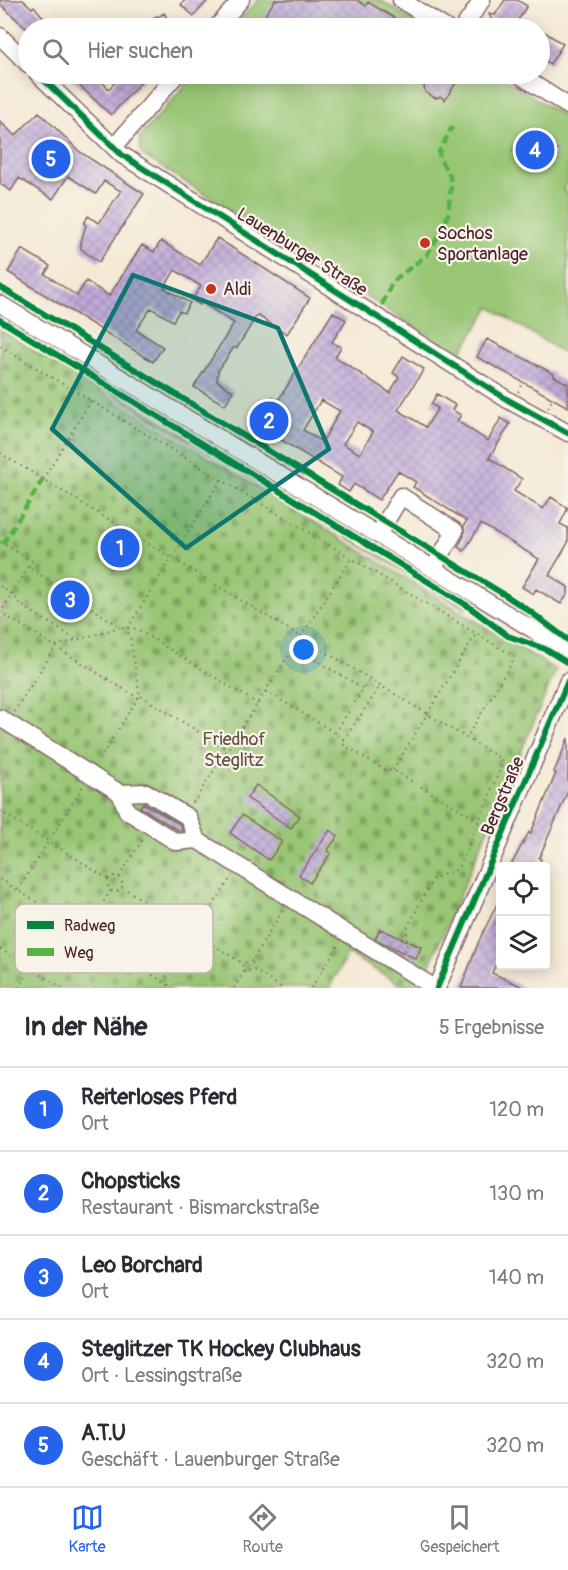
<!DOCTYPE html>
<html lang="de">
<head>
<meta charset="utf-8">
<style>
	:root { --surface:#fff; --page:#f2f2f3; --text:#2b2b33; --muted:#7c7c81; --line:#e1e1e2; --accent:#2563eb }
	body { margin:0; font-family:Pangolin,sans-serif; background:var(--page); color:var(--text) }
	.controls { position:absolute; right:18px; bottom:18px; display:grid; overflow:hidden; border-radius:6px; box-shadow:0 3px 15px #0003 }
	.controls button { width:54px; height:54px; display:grid; place-items:center; padding:0; border:0; border-bottom:2px solid var(--line); background:var(--surface); color:var(--text); font:30px sans-serif }
	.you { position:absolute; left:304px; top:650px; width:21px; height:21px; margin:-15px; border:4px solid #fff; border-radius:50%; background:#1a73e8; box-shadow:0 0 0 9px #1a73e833 }
	.badge { display:grid; place-items:center; width:39px; height:39px; border-radius:50%; background:var(--accent); color:#fff; font-size:20px; font-weight:700 }
	.pin { position:absolute; translate:-50% -50%; border:3px solid #fff; box-shadow:0 2px 6px #0006 }
	.list { margin:0; padding:0; list-style:none }
	h2 { display:flex; justify-content:space-between; align-items:center; height:78px; margin:0; padding:0 24px; font-size:26px }
	h2 small { font-size:20px; font-weight:400; color:var(--muted) }
	.list li { display:grid; grid-template-columns:39px 1fr auto; gap:18px; align-items:center; box-sizing:border-box; height:84px; padding:0 24px; border-top:2px solid var(--line) }
	.list b { display:block; font-size:22px; white-space:nowrap }
	.list p { margin:0; font-size:20px; white-space:nowrap; color:var(--muted) }
	.list em { font-size:20px; font-style:normal; color:var(--muted) }
	.icon { flex:none; width:33px; height:33px; fill:none; stroke:currentColor; stroke-width:2; stroke-linecap:round; stroke-linejoin:round }
	.map { position:relative; flex:none; width:568px; height:988px; overflow:hidden }
	.search { position:absolute; background:var(--surface); box-shadow:0 3px 15px #0003; left:18px; right:18px; top:18px; height:66px; display:flex; align-items:center; gap:15px; box-sizing:border-box; padding:0 21px; border-radius:33px; color:var(--muted); font-size:22px }
	.sheet { height:498px; background:var(--surface) }
	nav { display:flex; justify-content:space-around; align-items:center; box-sizing:border-box; height:84px; border-top:2px solid var(--line); background:var(--surface); font-size:16px; color:var(--muted) }
	nav a { display:grid; justify-items:center; gap:3px }
	nav .on { color:var(--accent) }
	.map>svg:first-child { display:block }
</style>
</head>
<body>
<div class="map">
<svg width="568" height="988" viewBox="0 0 568 988">
	<defs>
		<pattern id="grass-tufts" width="24" height="20" patternUnits="userSpaceOnUse" patternTransform="scale(1.5)"><rect width="24" height="20" fill="#98c675"/><path d="M3 7l-1-3M5 7V3M7 7l1-3M15 17l-1-3M17 17v-4M19 17l1-3" fill="none" stroke="#7ea060"/></pattern>
		<pattern id="cemetery-stones" width="16" height="16" patternUnits="userSpaceOnUse" patternTransform="scale(1.5)"><rect width="16" height="16" fill="#98c675"/><path d="M2 7V4a2 2 0 0 1 4 0v3zM10 15v-3a2 2 0 0 1 4 0v3z" fill="#7ea060"/></pattern>
		<pattern id="building-cross-hatch" width="8" height="8" patternUnits="userSpaceOnUse" patternTransform="scale(1.5)"><rect width="8" height="8" fill="#bfacda"/><path d="M0 0l8 8M0 8l8-8" fill="none" stroke="#9d8bb1"/></pattern>
	</defs>
	<rect width="100%" height="100%" fill="#f7f3e8"/>
	<filter id="ink" filterUnits="userSpaceOnUse"><feTurbulence type="fractalNoise" baseFrequency=".0167" numOctaves="2"/><feDisplacementMap in="SourceGraphic" scale="12" xChannelSelector="R" yChannelSelector="G"/><feConvolveMatrix kernelMatrix="1 2 1 2 8 2 1 2 1" color-interpolation-filters="sRGB"/></filter>
	<filter id="wash" filterUnits="userSpaceOnUse"><feTurbulence type="fractalNoise" baseFrequency=".008" numOctaves="4" result="noise"/><feDisplacementMap in="SourceGraphic" scale="24" xChannelSelector="R" yChannelSelector="G"/><feGaussianBlur stdDeviation="1.35" result="paint"/><feColorMatrix in="noise" values="0 0 0 0 0 0 0 0 0 0 0 0 0 0 0 0 0 1.4 0 .05"/><feComposite in="paint" operator="in"/></filter>
	<g filter="url(#wash)">
		<rect width="100%" height="100%" fill="#f4e9d4"/>
		<path fill="url(#grass-tufts)" stroke="#717250" stroke-width="1.5" d="M0,321L53,355L467,607L465,609L52,357L0,324Z"/>
		<path fill="url(#cemetery-stones)" stroke="#717250" stroke-width="1.5" d="M0,330L556,670L441,939L438,942L439,943L420,988H407L348,954L329,988H0Z"/>
		<path fill="#98c675" stroke="#717250" stroke-width="1.5" d="M258,0H380L425,28H233Z
			M195,74H497L568,119V182L563,190L568,193V356L490,307L459,355L141,154L139,138Z"/>
		<g id="blocks">
			<path fill="url(#building-cross-hatch)" fill-rule="evenodd" d="M0,0H23L32,8L34,6L52,28H26L0,4Z
				M185,0H208L194,16L181,5Z
				M275,0H357L366,6L368,2L411,28H281L264,17Z
				M505,0H517L527,6L513,28H486L492,20L489,14L495,15Z
				M164,13L173,28H145L156,16L158,17Z
				M540,29L563,44L550,64L540,58Z
				M67,74H94L109,89L122,74H148L111,115Z
				M414,74H441L456,83L445,100L441,97L435,98L425,92L424,86L416,81Z
				M39,112L80,152L144,194L99,262L81,249V241L86,225L84,224L88,216L99,223L121,191L104,181L96,194L68,176L53,199L19,178L11,191L0,184V121L15,136Z
				M525,130L557,149L544,170L513,150Z
				M217,238L310,298L287,334L257,315L237,348L234,347L218,371L217,381L233,391L225,405L194,387L234,323L201,302L200,305L192,300L201,286L175,270L164,288L190,303L184,313L179,311L173,321L151,308L136,330L163,347L153,362L8,272L22,249L50,266L45,274L77,296L86,281L109,296L142,245L154,252L161,241L200,265Z
				M333,312L346,320L332,342L341,347L335,357L390,393L399,377L393,373L403,356L424,369L398,410L426,427L438,408L431,404L437,394L455,405L452,410L461,415L457,421L488,441L501,418L510,424L489,458L522,479L514,491L543,509L551,497L568,508L560,524L568,528V543L549,575L568,587V594L561,604L536,589L533,594L522,587L539,559L481,524L464,551L458,547L464,536V525L467,521L413,487L416,482L398,471L379,500L354,484L349,492L338,485L342,477L255,424L272,397L278,401ZM321,400L340,411L322,442L303,430ZM357,422L373,432L360,454L343,444Z
				M487,339L554,374V376L568,384V407L477,357Z
				M568,738V791L539,858L541,859L538,867H510L529,832L531,833L556,773L554,772L557,765Z
				M256,785L300,816L291,828L247,798Z
				M143,803L180,824L182,831H179L140,807Z
				M242,815L282,842L269,860L230,833Z
				M330,830L338,836L327,851L331,853L310,883L299,875Z
				M501,896V953L492,973L525,988H461L479,941Z
				M380,929L421,947L416,959L375,939Z"/>
		</g>
	</g>
	<g filter="url(#ink)">
		<use href="#blocks" fill-opacity="0" stroke="#866666" stroke-width="1.5"/>
		<g fill="none" stroke-linecap="round" stroke-linejoin="round">
			<defs>
				<path id="minor" d="M401,0L446,28
					M216,28L241,0
					M463,28L482,0
					M0,36L28,64
					M38,74L122,155L508,400L568,433
					M518,74L568,106
					M114,147L177,74
					M0,304L568,651
					M378,535L401,496L455,531L433,569
					M0,718L120,793L127,811L176,842L197,840L435,988
					M120,793L146,792L188,817L197,840
					M437,988L568,681"/>
			</defs>
			<use href="#minor" stroke="#866666" stroke-width="19"/>
			<path stroke="#866666" stroke-width="2" stroke-dasharray="1.5 4.5" stroke-linecap="butt" d="M0,346L515,657L467,737
				M518,392L523,383
				M548,408L552,399
				M0,453L501,759V767L461,864L455,870L433,879L407,928V944L403,952
				M43,479L91,401
				M0,542L32,561L28,567L121,627L137,629L258,704
				M28,567L12,594L20,604L76,640
				M0,586L12,594L0,613
				M0,612L138,698L97,763
				M294,647L364,689
				M266,691L335,733L344,740V745L386,771L393,770L478,820
				M141,696L228,750
				M138,698L140,696L130,637L127,629L221,480
				M14,712L56,646L120,627
				M335,733L370,678
				M344,740L381,685
				M393,770L476,634
				M193,803L351,559
				M0,811L108,879
				M119,877L144,837
				M0,879L173,988
				M108,879L114,876L119,877L122,880V887
				M108,880L107,885L111,890
				M122,887L242,963
				M18,890L83,786
				M111,891H118L122,887
				M84,932L111,890
				M0,949L62,988
				M252,961L242,963L244,972L254,970L252,961L284,908
				M254,970L282,988
				M163,982L232,876
				M19,988L31,969
				M234,988L244,972
				M311,988L338,945"/>
			<use href="#minor" stroke="#fff" stroke-width="16"/>
			<path stroke="#57b146" stroke-width="4.5" stroke-dasharray="9 4.5" stroke-linecap="butt" d="M382,305L391,285L398,277L427,255L442,230L448,214L451,188L450,176L440,159L439,152L452,127
				M3,544L43,479"/>
			<defs>
				<path id="cycleway" d="M38,74L122,155L508,400L568,433
					M0,287L505,595L528,610L568,640
					M0,320L468,606L508,636L545,649L568,663
					M437,988L568,681"/>
			</defs>
			<use href="#cycleway" stroke="#f7f3e8" stroke-width="10"/>
			<use href="#cycleway" stroke="#00873e" stroke-width="6"/>
		</g>
	</g>
	<path fill="#0f766e" fill-opacity="0.2" stroke="#0f766e" stroke-width="4.5" stroke-linejoin="round" d="M133,275L278,328L329,449L186,548L52,429Z"/>
	<g fill="#c8321e" stroke="#f7f3e8" stroke-width="2">
		<circle cx="425" cy="243" r="6"/>
		<circle cx="211" cy="289" r="6"/>
	</g>
	<g text-anchor="middle" dominant-baseline="central" stroke-width="4.5" stroke-linejoin="round" paint-order="stroke">
		<g font-size="18" fill="#4a1f2b" stroke="#f7f3e8" text-anchor="start">
			<text x="437" y="233">Sochos<tspan x="437" dy="21">Sportanlage</tspan></text>
			<text x="223" y="289">Aldi</text>
		</g>
		<g font-size="18" fill="#4a1f2b" stroke="#f7f3e8">
			<text transform="translate(302 252) rotate(32)">Lauenburger Straße</text>
			<text transform="translate(503 796) rotate(-67)">Bergstraße</text>
		</g>
		<g font-size="18" fill="#615141" stroke="#f7f3e8">
			<text x="234" y="739">Friedhof<tspan x="234" dy="21">Steglitz</tspan></text>
		</g>
	</g>
	<rect x="15" y="904" width="198" height="69" rx="9" fill="#f7f3e8" stroke="#c3b3af" stroke-width="1.5"/>
	<rect x="27" y="921" width="27" height="8" fill="#00873e"/>
	<rect x="27" y="948" width="27" height="8" fill="#57b146"/>
	<g font-size="16" fill="#4a1f2b">
		<text x="64" y="931">Radweg</text>
		<text x="64" y="958">Weg</text>
	</g>
</svg>
<div class="controls">
<button><svg class="icon" aria-label="locate" viewBox="0 0 24 24"><circle cx="12" cy="12" r="6"/><path d="M12 2v4M12 18v4M2 12h4M18 12h4"/></svg></button>
<button><svg class="icon" aria-label="layers" viewBox="0 0 24 24"><path d="M12 4l9 5-9 5-9-5zM3 14l9 5 9-5"/></svg></button>
</div>
<div class="you"></div>
<div class="pin badge" style="left:120px;top:548px">1</div>
<div class="pin badge" style="left:269px;top:421px">2</div>
<div class="pin badge" style="left:70px;top:600px">3</div>
<div class="pin badge" style="left:535px;top:150px">4</div>
<div class="pin badge" style="left:51px;top:159px">5</div>
<div class="search"><svg class="icon" aria-label="search" viewBox="0 0 24 24"><circle cx="10" cy="10" r="6"/><path d="M15 15l6 6"/></svg>Hier suchen</div>
</div>
<section class="sheet">
<h2>In der Nähe<small>5 Ergebnisse</small></h2>
<ul class="list">
<li><span class="badge">1</span><div><b>Reiterloses Pferd</b><p>Ort</p></div><em>120 m</em></li>
<li><span class="badge">2</span><div><b>Chopsticks</b><p>Restaurant · Bismarckstraße</p></div><em>130 m</em></li>
<li><span class="badge">3</span><div><b>Leo Borchard</b><p>Ort</p></div><em>140 m</em></li>
<li><span class="badge">4</span><div><b>Steglitzer TK Hockey Clubhaus</b><p>Ort · Lessingstraße</p></div><em>320 m</em></li>
<li><span class="badge">5</span><div><b>A.T.U</b><p>Geschäft · Lauenburger Straße</p></div><em>320 m</em></li>
</ul>
</section>
<nav>
<a class="on"><svg class="icon" aria-label="map" viewBox="0 0 24 24"><path d="M3 6l6-2 6 2 6-2v14l-6 2-6-2-6 2zM9 4v14M15 6v14"/></svg>Karte</a>
<a><svg class="icon" aria-label="directions" viewBox="0 0 24 24"><path d="M12 3l9 9-9 9-9-9zM9 14v-3h6M13 9l2 2-2 2"/></svg>Route</a>
<a><svg class="icon" aria-label="saved" viewBox="0 0 24 24"><path d="M7 4h10v16l-5-4-5 4z"/></svg>Gespeichert</a>
</nav>
</body>
</html>
